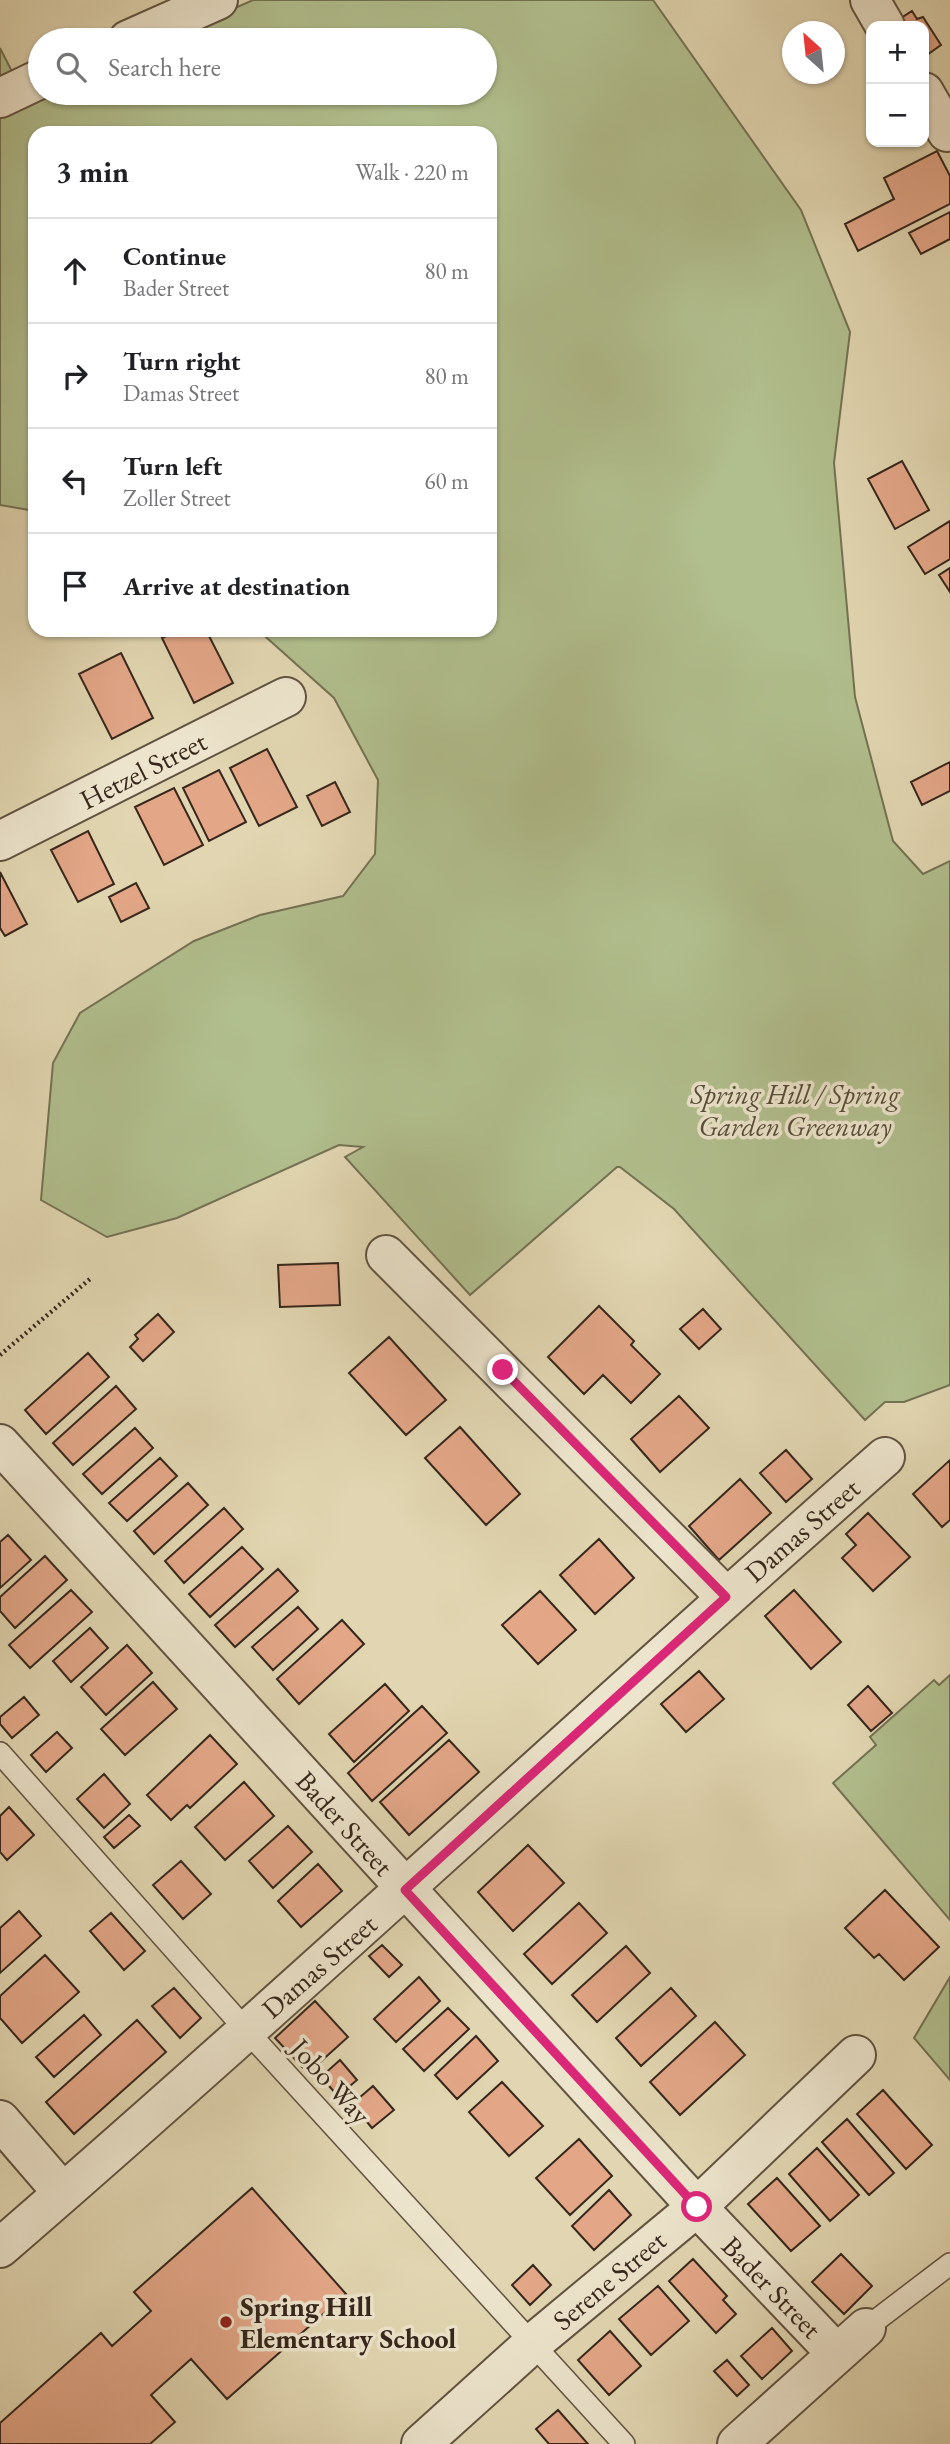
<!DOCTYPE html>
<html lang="en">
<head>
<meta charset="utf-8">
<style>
	:root { --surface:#fff; --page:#f6f6f6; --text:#202124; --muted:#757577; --line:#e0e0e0 }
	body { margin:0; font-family:"EB Garamond",serif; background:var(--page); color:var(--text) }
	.controls { position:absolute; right:21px; top:21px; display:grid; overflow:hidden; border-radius:14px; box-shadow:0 2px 5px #0004 }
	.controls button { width:63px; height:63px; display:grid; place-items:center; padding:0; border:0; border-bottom:2px solid var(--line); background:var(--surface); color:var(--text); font:35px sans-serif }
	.compass { position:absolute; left:782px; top:21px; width:63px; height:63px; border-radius:50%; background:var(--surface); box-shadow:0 2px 5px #0004; rotate:333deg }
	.stop { position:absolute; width:21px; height:21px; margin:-16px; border:5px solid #db2777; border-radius:50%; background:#fff }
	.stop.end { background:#db2777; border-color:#fff; box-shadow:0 2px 7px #0008 }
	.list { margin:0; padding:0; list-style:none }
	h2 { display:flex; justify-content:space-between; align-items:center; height:91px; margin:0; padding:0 28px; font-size:30px }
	h2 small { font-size:23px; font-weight:400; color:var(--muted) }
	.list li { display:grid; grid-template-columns:46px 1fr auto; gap:21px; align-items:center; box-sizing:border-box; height:105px; padding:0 28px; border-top:2px solid var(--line) }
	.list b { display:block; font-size:26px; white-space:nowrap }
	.list p { margin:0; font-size:23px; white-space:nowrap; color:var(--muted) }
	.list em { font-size:23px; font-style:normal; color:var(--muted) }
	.icon { flex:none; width:38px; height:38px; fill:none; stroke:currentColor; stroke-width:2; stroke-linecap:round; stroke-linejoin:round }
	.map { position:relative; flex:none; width:950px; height:2444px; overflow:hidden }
	.search { position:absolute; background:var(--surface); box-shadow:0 2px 5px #0004; left:28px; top:28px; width:469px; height:77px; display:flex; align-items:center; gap:18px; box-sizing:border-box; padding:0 24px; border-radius:38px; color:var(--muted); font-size:26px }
	.panel { position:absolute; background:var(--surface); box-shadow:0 2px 5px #0004; left:28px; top:126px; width:469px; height:511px; border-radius:21px }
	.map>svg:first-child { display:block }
</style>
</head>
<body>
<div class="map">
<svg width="950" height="2444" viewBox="0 0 950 2444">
	<rect width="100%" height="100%" fill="#e1d6b1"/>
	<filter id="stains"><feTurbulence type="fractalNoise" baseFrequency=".00286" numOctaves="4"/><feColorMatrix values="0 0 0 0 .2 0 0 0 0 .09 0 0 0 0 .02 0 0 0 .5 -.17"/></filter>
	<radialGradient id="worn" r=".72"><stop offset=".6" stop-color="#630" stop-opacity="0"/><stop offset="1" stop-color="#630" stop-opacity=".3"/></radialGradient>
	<path fill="#b1be8d" stroke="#747254" stroke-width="2" d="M253,0H653L801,210L850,332L834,463L855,697L893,841L923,874L950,861V1385L904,1402H885L865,1420L674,1209L620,1167H617L470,1295L345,1157L363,1147L339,1145L177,1218L107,1237L41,1200L53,1063L80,1013L194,941L260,915L343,896L375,854L378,780L334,698L258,630H490V133H35V511L0,505V48L27,101L45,93H485V40H163Z
		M950,1675V1920L833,1783L876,1745L870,1737L934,1680L939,1685Z
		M950,1977V2080L914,2038Z"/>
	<path fill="#e3a788" stroke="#37271c" stroke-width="2" d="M912,11L917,19L923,17L941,45L924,57V26H903L898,20Z
		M937,151L950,176V204L858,251L845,224L894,199L884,178Z
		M950,212V239L921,254L909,233Z
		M902,461L929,510L895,529L868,479Z
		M950,521V559L925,574L908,547Z
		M950,568V592L939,575Z
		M179,630H206L233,683L194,703L162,638Z
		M121,653L153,718L112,739L79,674Z
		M267,749L297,807L259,826L230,768Z
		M950,762V791L922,805L911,782Z
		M219,770L246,822L209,841L183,788Z
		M335,782L350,812L322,826L307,796Z
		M174,788L203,845L164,865L135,807Z
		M88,831L114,884L78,902L51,850Z
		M0,872L27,924L5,936L0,928Z
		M136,883L149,908L121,922L109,897Z
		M338,1263L340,1305L280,1307L278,1265Z
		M599,1306L634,1341L631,1345L660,1374L631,1403L603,1375L584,1394L548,1357Z
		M703,1309L721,1329L699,1349L680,1329Z
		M158,1314L174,1332L143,1361L130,1347L138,1339L135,1335Z
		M389,1337L446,1400L406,1435L349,1373Z
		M88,1353L109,1377L46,1434L25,1410Z
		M116,1386L136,1409L73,1465L53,1443Z
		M679,1396L709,1428L660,1472L631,1439Z
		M460,1427L520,1494L486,1525L425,1458Z
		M135,1428L153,1448L102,1494L83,1474Z
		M786,1450L812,1479L786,1502L760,1473Z
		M160,1458L177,1476L127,1521L109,1503Z
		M950,1460V1520L942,1527L913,1494Z
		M740,1479L771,1513L719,1560L689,1526Z
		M188,1483L208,1505L154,1554L134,1531Z
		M224,1508L243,1529L184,1583L165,1561Z
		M868,1513L910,1557L873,1591L842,1558L856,1545L846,1534Z
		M8,1535L31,1560L0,1588V1542Z
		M599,1539L634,1578L595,1614L560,1575Z
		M242,1547L263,1569L210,1617L189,1594Z
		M45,1556L67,1580L15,1628L0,1611V1597Z
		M278,1569L298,1591L235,1647L215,1625Z
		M71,1590L92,1612L30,1668L9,1645Z
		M794,1590L841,1642L811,1669L765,1616Z
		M540,1591L576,1630L538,1664L502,1625Z
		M298,1607L318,1629L273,1670L252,1647Z
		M342,1620L364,1644L299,1704L277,1679Z
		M90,1628L108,1648L71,1682L53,1661Z
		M127,1645L152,1673L106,1715L81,1687Z
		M699,1671L724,1699L686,1732L661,1704Z
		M153,1682L177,1709L125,1755L101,1729Z
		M385,1684L409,1711L354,1762L329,1734Z
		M868,1686L892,1713L871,1731L848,1705Z
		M24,1697L39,1715L12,1738L0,1724V1717Z
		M422,1706L447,1733L372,1801L348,1773Z
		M57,1732L72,1748L46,1772L31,1755Z
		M210,1735L237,1764L190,1808L187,1805L171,1820L147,1795Z
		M449,1740L479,1772L409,1835L380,1802Z
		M104,1774L130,1804L104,1828L77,1799Z
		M244,1782L274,1816L225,1860L195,1827Z
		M9,1807L34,1835L7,1860L0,1852V1816Z
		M129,1815L140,1826L114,1848L104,1837Z
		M288,1826L312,1852L273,1888L249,1861Z
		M528,1845L564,1883L513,1931L478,1892Z
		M181,1861L211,1894L183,1919L153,1885Z
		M318,1864L342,1891L301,1927L278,1901Z
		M885,1890L939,1947L904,1980L879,1954L874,1958L845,1928Z
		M579,1903L607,1933L552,1984L524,1954Z
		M19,1911L41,1936L0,1973V1928Z
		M111,1913L145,1951L124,1970L90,1931Z
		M382,1945L402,1965L389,1977L369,1956Z
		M626,1946L650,1973L597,2022L572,1995Z
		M45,1955L79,1992L22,2043L0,2018V1996Z
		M419,1977L440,2001L396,2042L374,2019Z
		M174,1988L201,2018L180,2038L152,2006Z
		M671,1988L696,2016L641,2066L616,2038Z
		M315,2001L348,2037L308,2073L275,2038Z
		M448,2008L469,2029L424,2071L403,2049Z
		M84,2015L101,2035L54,2077L36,2057Z
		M137,2020L166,2052L74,2134L46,2102Z
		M715,2022L745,2055L680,2115L650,2082Z
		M476,2036L498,2061L457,2099L435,2075Z
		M340,2060L357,2080L338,2096L321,2077Z
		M502,2082L543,2126L509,2156L469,2112Z
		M373,2086L394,2110L372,2128L352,2104Z
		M883,2090L932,2145L906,2169L857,2114Z
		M847,2119L894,2173L869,2195L822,2142Z
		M579,2139L612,2176L570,2215L536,2178Z
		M817,2148L859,2195L830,2221L789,2174Z
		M777,2178L820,2226L791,2251L748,2204Z
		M252,2188L346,2294L227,2399L191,2359L151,2395L175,2422L150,2444H0V2423L101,2333L112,2346L151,2311L134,2292Z
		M609,2190L631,2215L594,2250L572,2226Z
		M841,2254L872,2286L844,2314L812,2282Z
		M693,2259L727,2296L723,2300L736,2314L716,2333L669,2281Z
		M533,2265L551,2285L530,2305L512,2285Z
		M658,2286L689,2321L651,2355L619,2319Z
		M772,2328L792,2351L762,2379L741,2356Z
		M610,2331L641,2366L609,2395L578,2360Z
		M727,2360L749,2385L737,2396L714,2371Z
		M558,2410L588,2444H549L536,2429Z"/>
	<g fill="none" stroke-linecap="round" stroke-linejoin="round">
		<defs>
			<path id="lane" d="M0,1753L246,2030L624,2444
				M866,2328L950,2264"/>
			<path id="street" d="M870,0L885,26
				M128,40L218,0
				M924,92L947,132
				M0,98L40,79
				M0,841L286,697
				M386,1255L726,1597
				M0,1444L697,2207L837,2354
				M0,2120L63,2193
				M0,2248C299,1989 588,1719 885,1457
				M421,2444L532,2344L697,2207L856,2055
				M737,2444L866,2328"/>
		</defs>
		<use href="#lane" stroke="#625341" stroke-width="24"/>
		<use href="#street" stroke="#625341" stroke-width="42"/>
		<path stroke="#37271c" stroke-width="4.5" stroke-dasharray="2 3.5" stroke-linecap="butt" d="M0,1355L90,1279"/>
		<use href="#lane" stroke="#ece4cc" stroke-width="21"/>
		<use href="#street" stroke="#ece4cc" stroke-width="38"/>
	</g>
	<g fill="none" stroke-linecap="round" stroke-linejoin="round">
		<path stroke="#db2777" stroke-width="9" d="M503,1370L726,1597L405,1890L697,2207"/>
	</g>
	<circle fill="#8f2418" stroke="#ece4cc" stroke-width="2.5" cx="226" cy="2322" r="7"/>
	<g text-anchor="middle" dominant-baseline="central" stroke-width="7" stroke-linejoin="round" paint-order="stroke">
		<g font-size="28" fill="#37271c" stroke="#ece4cc">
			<text transform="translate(143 770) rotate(-27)">Hetzel Street</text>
			<text transform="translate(802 1530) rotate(-41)">Damas Street</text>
			<text transform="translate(345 1823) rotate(48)">Bader Street</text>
			<text transform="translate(319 1966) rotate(-41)">Damas Street</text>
			<text transform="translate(331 2081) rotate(48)">Jobo Way</text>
			<text transform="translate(609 2280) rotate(-40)">Serene Street</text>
			<text transform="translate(772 2287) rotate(46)">Bader Street</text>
		</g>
		<g font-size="28" font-style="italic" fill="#564d38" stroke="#ece4cc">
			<text x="795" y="1094">Spring Hill / Spring<tspan x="795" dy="32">Garden Greenway</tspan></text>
		</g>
		<g font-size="28" font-weight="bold" fill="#37271c" stroke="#ece4cc" text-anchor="start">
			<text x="240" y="2306">Spring Hill<tspan x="240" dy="32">Elementary School</tspan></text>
		</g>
	</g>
	<rect width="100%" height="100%" filter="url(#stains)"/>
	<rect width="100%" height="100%" fill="url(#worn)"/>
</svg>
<div class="controls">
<button>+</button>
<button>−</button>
</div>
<svg class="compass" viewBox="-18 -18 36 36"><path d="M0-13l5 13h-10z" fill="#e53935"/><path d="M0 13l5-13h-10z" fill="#757577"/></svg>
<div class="stop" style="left:697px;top:2207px"></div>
<div class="stop end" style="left:503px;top:1370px"></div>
<div class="search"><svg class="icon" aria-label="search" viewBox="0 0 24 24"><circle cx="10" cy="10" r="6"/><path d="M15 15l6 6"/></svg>Search here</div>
<section class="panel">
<h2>3 min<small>Walk · 220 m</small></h2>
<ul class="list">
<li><svg class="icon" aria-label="ahead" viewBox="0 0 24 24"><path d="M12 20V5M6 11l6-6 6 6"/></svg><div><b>Continue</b><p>Bader Street</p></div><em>80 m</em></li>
<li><svg class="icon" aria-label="right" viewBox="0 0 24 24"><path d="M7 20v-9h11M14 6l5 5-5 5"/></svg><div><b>Turn right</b><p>Damas Street</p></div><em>80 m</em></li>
<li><svg class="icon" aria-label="left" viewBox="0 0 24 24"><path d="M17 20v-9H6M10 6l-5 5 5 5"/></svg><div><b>Turn left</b><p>Zoller Street</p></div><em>60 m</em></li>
<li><svg class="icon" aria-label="arrive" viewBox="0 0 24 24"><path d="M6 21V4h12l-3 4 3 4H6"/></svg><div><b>Arrive at destination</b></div></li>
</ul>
</section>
</div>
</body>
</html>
